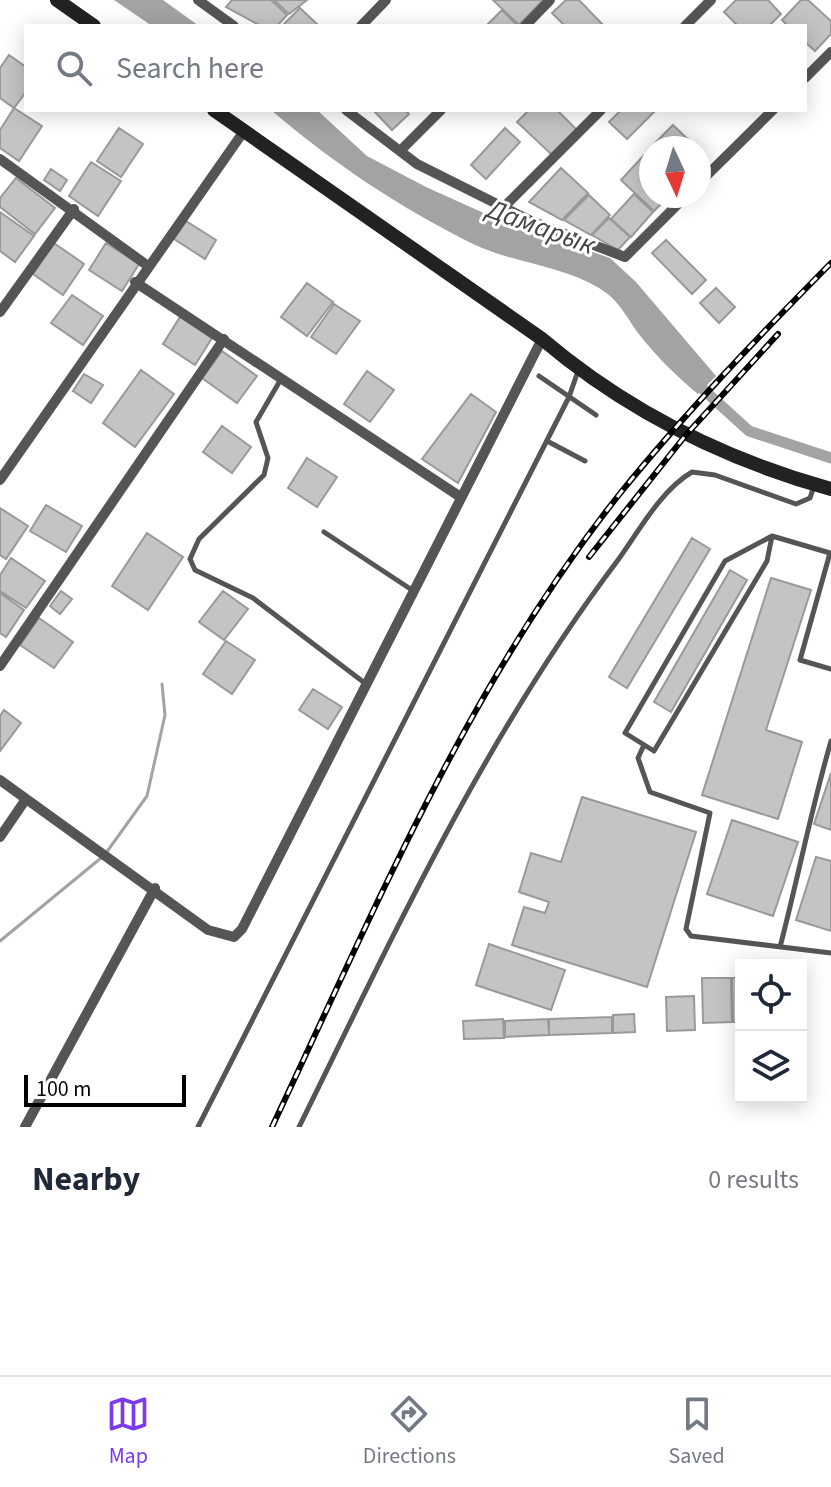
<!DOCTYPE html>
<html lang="en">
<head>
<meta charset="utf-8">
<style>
	:root { --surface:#fff; --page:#f2f2f3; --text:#1f2937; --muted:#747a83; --line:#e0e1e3; --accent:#7c3aed }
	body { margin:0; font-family:"Source Sans 3",sans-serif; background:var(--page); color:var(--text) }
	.controls { position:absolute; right:24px; bottom:24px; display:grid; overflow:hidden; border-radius:0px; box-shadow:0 4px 20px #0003 }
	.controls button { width:72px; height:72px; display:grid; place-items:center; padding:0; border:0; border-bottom:2px solid var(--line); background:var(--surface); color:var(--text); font:40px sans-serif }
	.compass { position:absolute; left:639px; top:136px; width:72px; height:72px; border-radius:50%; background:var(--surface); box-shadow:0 4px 20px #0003; rotate:176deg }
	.scale { position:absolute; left:24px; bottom:20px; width:162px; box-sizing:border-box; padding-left:8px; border:4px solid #000; border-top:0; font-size:22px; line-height:28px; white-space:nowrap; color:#000; -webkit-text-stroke:6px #fff; paint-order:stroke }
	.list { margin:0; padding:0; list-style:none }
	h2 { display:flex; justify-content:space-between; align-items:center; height:104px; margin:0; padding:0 32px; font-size:34px }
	h2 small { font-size:26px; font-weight:400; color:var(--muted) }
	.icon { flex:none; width:44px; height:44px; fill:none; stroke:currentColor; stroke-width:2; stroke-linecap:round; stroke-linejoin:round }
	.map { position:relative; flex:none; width:831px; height:1127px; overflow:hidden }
	.search { position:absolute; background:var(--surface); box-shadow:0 4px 20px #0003; left:24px; right:24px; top:24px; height:88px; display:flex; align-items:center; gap:20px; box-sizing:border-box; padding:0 28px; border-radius:0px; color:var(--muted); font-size:30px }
	.sheet { height:248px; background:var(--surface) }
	nav { display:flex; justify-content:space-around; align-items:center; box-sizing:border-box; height:112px; border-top:2px solid var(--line); background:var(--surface); font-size:22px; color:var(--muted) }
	nav a { display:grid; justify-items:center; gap:4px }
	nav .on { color:var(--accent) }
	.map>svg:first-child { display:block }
</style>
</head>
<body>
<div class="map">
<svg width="831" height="1127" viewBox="0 0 831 1127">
	<rect width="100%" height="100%" fill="#fff"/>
	<path fill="#a3a3a3" d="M114,0H163L199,26H152Z
		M271,110H317L367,156L426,187L497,219L610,258L636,282L716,376L698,394C676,376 656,356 638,333C626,316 618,299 599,288C560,265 513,263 473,244C399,207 334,164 271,110Z"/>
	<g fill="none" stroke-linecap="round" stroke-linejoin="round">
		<path stroke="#a3a3a3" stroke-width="3" d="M106,853L147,796L165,715L162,684
			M0,941L101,858"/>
		<path stroke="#a3a3a3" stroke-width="11" d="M695,382L749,431L831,458"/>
	</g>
	<path fill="#c4c4c4" stroke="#999" stroke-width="2" d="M232,0H271L287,15L277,26H261L226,7Z
		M274,0H307L289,14Z
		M493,0H543L519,25Z
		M566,0H579L604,26H565L552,13Z
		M736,0H768L781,14L769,26H738L724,12Z
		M801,0H808L831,21V34L815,51L805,42V26H788L782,20Z
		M300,8L319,26H282Z
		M502,10L518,26H486Z
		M9,55L26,67V92L14,108L0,98V68Z
		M14,108L42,126L19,161L0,148V130Z
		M373,110H405L409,114L392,130Z
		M529,110H557L578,131L552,155L517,122Z
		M621,110H654L655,111L627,139L609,122Z
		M673,125L697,148H651V156L647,151Z
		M119,128L143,144L121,177L97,161Z
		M505,128L520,142L486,179L471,165Z
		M644,155L651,160V196H669L654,211L621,180Z
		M91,162L121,181L98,216L69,196Z
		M561,168L588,193L562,220L529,202Z
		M51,169L67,180L60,191L44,180Z
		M16,178L55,208L35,234L0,207V198Z
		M634,194L653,212L631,237L611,219Z
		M589,195L610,215L591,235L564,220Z
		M0,212L34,236L15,262L0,251Z
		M609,218L630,237L618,250L592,235Z
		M186,221L216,240L205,259L174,239Z
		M666,240L706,280L692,294L652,253Z
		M54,243L84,264L63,295L33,274Z
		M106,243L139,264L122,291L89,270Z
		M307,283L333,302L307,336L281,317Z
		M716,288L735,307L719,323L700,303Z
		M72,295L103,316L83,345L51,323Z
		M334,304L360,321L336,354L311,337Z
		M180,317L212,338L195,365L163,344Z
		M222,351L257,376L237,403L202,378Z
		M141,370L174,394L135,447L103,423Z
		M367,371L394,390L370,422L344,404Z
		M84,374L103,385L91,403L73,391Z
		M471,394L496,412L458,483L422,459Z
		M222,426L251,447L232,473L203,452Z
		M307,458L337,477L317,507L288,488Z
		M46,505L82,526L66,552L30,531Z
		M0,508L28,526L6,559L0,555Z
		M147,533L183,557L148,610L112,586Z
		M692,538L710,549L627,688L609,677Z
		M11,558L45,581L26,608L0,591V575Z
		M730,570L747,580L671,712L654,702Z
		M771,578L811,590L766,730L802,742L778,819L702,795Z
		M61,591L72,599L60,614L50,606Z
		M223,591L248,609L224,640L199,622Z
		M0,593L24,610L6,637L0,633Z
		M39,618L73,642L54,668L20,645Z
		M226,641L255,660L232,694L203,674Z
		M313,689L342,707L328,729L299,710Z
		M4,710L21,723L0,751V716Z
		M831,773V830L814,824Z
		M582,797L696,832L647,987L512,945L524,907L545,913L549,902L519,892L531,853L561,862Z
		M732,820L798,842L773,916L707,894Z
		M816,857L831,861V931L796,920Z
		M489,944L565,970L551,1010L476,985Z
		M702,978H731L732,1022L703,1023Z
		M732,978H741V1022H733Z
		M694,996L695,1030L667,1031L666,997Z
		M634,1014L635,1032L613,1033V1015Z
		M612,1017V1033L549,1035V1019Z
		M503,1019L504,1038L464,1039L463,1021Z
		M548,1019L549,1035L505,1037V1021Z"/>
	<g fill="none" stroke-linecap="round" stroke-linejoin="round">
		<path stroke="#555" stroke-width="5" d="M539,376L596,415
			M281,379L256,422L268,458L264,475L199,539L190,559L195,570L253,598L366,684
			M547,441L585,461
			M324,532L412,590
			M772,536L767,561L654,751L625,733L725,561L772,536L830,553L800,660L831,669
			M644,745L638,758L650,792L710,813L686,929L691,936L831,953
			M780,947C798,878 811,810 831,741
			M198,1127L569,397L578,371
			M299,1127C396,930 485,736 618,560C639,531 661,490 692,472L715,475L796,504L810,498L814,486"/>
		<path stroke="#555" stroke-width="10" d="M198,0L234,26
			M361,26L386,0
			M525,26L550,0
			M685,26L711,0
			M805,78L831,52
			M346,110L417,164L531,221L625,257L686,196
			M400,151L441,110
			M0,159L148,266
			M699,183L773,110
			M504,207L601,110
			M135,282L459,496
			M0,312L74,209
			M0,480L244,131
			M0,666L224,339
			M0,780L208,930L234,937L242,929L542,339
			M0,837L26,799
			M25,1127L155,888"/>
		<path stroke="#222" stroke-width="14" d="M57,0L94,26
			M214,110L542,339C627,411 723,459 831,489"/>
		<defs>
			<path id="rail" d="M589,557L685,436L778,334
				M272,1127C375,909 470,681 622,491C687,411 759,336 831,263"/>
		</defs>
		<use href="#rail" stroke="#000" stroke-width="6"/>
		<use href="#rail" stroke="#fff" stroke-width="3" stroke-dasharray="9" stroke-linecap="butt"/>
	</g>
	<g text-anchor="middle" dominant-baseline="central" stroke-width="6" stroke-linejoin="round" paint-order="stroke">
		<g font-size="28" font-style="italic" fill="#444" stroke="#fff">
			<text transform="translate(541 227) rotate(20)">Дамарык</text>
		</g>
	</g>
</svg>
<div class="controls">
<button><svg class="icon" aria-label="locate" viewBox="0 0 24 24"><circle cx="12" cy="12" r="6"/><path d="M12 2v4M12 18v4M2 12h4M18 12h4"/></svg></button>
<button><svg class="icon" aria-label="layers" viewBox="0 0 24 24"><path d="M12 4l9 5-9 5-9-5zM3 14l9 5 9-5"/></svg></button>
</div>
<svg class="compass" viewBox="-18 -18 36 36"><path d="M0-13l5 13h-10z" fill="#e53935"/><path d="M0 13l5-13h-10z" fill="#747a83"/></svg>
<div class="scale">100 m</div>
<div class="search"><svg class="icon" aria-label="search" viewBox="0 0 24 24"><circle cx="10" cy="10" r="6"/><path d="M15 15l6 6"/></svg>Search here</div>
</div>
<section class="sheet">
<h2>Nearby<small>0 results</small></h2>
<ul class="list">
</ul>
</section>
<nav>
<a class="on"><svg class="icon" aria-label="map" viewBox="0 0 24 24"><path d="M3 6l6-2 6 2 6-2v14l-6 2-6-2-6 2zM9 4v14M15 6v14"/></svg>Map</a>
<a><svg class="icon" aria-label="directions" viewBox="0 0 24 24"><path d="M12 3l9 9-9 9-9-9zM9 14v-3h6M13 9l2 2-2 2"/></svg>Directions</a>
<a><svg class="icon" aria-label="saved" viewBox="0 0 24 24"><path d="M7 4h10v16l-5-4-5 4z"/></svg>Saved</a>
</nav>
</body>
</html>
